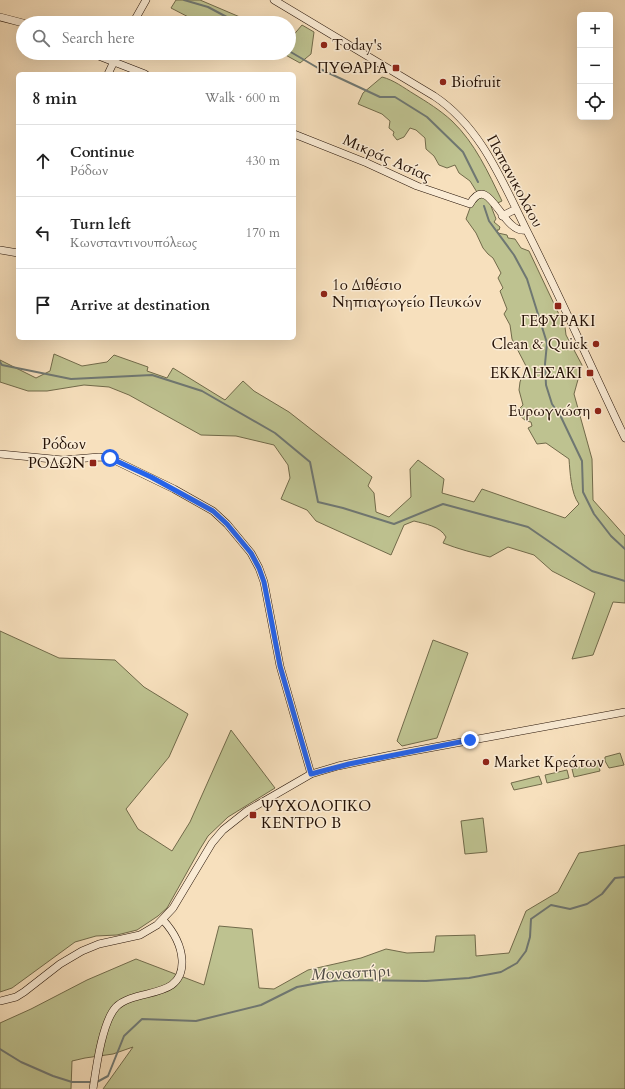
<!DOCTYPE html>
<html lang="en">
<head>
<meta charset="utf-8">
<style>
	:root { --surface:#fff; --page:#f2f2f2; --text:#222; --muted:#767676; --line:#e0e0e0 }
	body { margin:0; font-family:Cardo,serif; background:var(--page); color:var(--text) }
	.controls { position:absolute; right:12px; top:12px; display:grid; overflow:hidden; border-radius:6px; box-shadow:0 4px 16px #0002 }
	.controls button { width:36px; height:36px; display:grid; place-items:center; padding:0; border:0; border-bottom:1px solid var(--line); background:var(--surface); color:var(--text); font:20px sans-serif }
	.stop { position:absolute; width:12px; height:12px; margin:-9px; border:3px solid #2563eb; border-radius:50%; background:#fff }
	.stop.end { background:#2563eb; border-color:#fff; box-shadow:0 1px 4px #0008 }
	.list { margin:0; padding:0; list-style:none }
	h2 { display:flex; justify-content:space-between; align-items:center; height:52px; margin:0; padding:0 16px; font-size:17px }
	h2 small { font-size:13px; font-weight:400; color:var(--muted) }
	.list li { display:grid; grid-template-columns:26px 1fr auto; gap:12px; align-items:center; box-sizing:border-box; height:72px; padding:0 16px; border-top:1px solid var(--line) }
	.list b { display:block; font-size:15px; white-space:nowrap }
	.list p { margin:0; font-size:13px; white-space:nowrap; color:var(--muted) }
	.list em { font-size:13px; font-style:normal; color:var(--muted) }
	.icon { flex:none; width:22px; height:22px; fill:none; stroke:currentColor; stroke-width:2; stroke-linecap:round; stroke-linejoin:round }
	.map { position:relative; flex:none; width:625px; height:1089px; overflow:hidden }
	.search { position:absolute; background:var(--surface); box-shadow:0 4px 16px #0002; left:16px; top:16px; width:280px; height:44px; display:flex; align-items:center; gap:10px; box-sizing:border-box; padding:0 14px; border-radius:22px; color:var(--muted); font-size:15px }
	.panel { position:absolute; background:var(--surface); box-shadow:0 4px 16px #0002; left:16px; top:72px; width:280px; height:268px; border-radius:6px }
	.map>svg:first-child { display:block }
</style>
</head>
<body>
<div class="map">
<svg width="625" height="1089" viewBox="0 0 625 1089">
	<rect width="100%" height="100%" fill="#f7e0bd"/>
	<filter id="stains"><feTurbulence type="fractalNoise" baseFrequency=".005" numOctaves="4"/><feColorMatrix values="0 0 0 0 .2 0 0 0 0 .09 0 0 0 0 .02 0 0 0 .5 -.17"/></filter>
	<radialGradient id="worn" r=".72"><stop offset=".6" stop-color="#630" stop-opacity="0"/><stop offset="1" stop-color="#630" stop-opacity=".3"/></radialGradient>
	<path fill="#bec290" stroke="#716a4a" d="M176,0H200L254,23H200L171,8Z
		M302,25L314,32L311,54L300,63L282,53H289V38H291Z
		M382,77C394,80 404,88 414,94C427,102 440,110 452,121C475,143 488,172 502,201L491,206L496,219L494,222L500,227L499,230H497L498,233L507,235L508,238L515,239L521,248L529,251L565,327L566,335L582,365L574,394L592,459L593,500L625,536V603L613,602L593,655L572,659L595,593L552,571L534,555L508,547L490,557C474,553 458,549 443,543L446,537C440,526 425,524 414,521L404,525L391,555L316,521L307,510L281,499L290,478L288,465L274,445L236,436L201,435L129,395L109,387L84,385L47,391H28L0,382V360L36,378L50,371L54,354L82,366L107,362L114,355L148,367L147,371L167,378L173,368L225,400L243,381L254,391L289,412L372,477L368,486L374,493L376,512L389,517L411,497L410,469L418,460L444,479L442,493L474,502L482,489L565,518L579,504C571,494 570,472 569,459L546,443L537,444L528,428L532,426L531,422L526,421L519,415L518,410L523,405L519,390L520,382L526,366L512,339L510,325L504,314L507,309L500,291L503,288L498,278L501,273L493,258L488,254L483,248L476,233L466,219L470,208L480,197L470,181L459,173L455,165L447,168L439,165L434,156L426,149L425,138L416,130L410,128L404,137L397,140L393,135L394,132L389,128L390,121L382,114L358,104L363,93Z
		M0,631L59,658L115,660L144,687L188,714L169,757L126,809L138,829L172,851L190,822L231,730L275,788L228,817L208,836L200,849L167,908L158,916L137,930L117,935L96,936L75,942L12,988L0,992Z
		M433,640L468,653L437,738L402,746L397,741Z
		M620,753L624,765L609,768L605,761V757Z
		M598,762L600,771L574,777L572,769Z
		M567,770L569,778L547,783L545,775Z
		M539,776L542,784L514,790L511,783Z
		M483,818L487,852L465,854L461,821Z
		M625,845V1089H103L133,1047L113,1054L85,1058L72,1061L71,1089H0V1023L31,1009L87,980L136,959L204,985L219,926L252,929L259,988L274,989L308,970L361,958L386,949L407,953L434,952L436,936L475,935L476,956L509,953L526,911L558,892L579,853Z"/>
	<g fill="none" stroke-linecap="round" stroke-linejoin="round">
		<path stroke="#6f7772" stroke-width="2" d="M184,0L208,7L238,23
			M289,51L318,68L380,97H395L427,117L463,152L478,182
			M484,206L489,221L514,255L527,279L547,343L545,364L546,385L552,404L561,417L582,461L583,492L594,514L611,536L625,549
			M0,362L2,365L71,379L152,375L202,391L275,433L310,462L318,502L343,508L394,524L443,504L528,527L592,571L625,581
			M0,1049L21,1062L53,1076L72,1082H97L108,1076L124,1036L142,1019L196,1021L261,1005L297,987L324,982L344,980L426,981L469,978L501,972L517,963L526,951L530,937L531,919L551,905L570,909L587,904L602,894L615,878L625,877"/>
		<defs>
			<path id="secondary" d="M274,0L434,96C481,127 502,181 526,229C561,298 592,369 625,438
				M0,17L23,23
				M133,23L146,0
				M91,53L145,74
				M108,74L118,53
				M294,134L367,163L417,186L470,204C489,170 502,235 526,230
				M502,216L516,209
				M0,250L18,253
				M0,454L63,460L99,457L110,458L174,489L213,511L227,524L251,553L259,568L264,582L280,666L311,774
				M0,1001L16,997L24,992L60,964L82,951L99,944L140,935L157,925L173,908L212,843L223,830L247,811L311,774L338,766L391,755L625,712
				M93,1089C96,1069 102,1022 116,1007C136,987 184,1001 182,960C181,944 174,932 163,920"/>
		</defs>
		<use href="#secondary" stroke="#241105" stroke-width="8"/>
		<use href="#secondary" stroke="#faebd4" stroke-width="7"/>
	</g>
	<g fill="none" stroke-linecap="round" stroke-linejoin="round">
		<path stroke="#2563eb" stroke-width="5" d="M110,458L151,477L213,511L227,524L251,553L259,568L264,582L280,666L311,774L349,764L470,740"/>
	</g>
	<g fill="#8f2418" stroke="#faebd4" stroke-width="1.5">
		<circle cx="324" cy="45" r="4"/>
		<rect x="392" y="64" width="8" height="8" rx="2"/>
		<circle cx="443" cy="82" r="4"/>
		<circle cx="324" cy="294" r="4"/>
		<rect x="554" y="302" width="8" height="8" rx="2"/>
		<circle cx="596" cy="344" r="4"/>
		<rect x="586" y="369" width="8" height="8" rx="2"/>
		<circle cx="598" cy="411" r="4"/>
		<rect x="89" y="459" width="8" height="8" rx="2"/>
		<circle cx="486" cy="762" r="4"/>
		<rect x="249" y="811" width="8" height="8" rx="2"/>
	</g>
	<g text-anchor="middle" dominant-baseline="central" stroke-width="3" stroke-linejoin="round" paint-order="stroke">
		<g font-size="15" fill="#241105" stroke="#faebd4" text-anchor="start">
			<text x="332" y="45">Today's</text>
			<text x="388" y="68" text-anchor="end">ΠΥΘΑΡΙΑ</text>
			<text x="451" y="82">Biofruit</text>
			<text x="332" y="285">1ο Διθέσιο<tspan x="332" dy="17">Νηπιαγωγείο Πευκών</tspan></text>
			<text x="558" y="321" text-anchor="middle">ΓΕΦΥΡΑΚΙ</text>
			<text x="588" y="344" text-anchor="end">Clean &amp; Quick</text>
			<text x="582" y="373" text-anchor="end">ΕΚΚΛΗΣΑΚΙ</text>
			<text x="590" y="411" text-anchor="end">Ευρωγνώση</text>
			<text x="85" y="463" text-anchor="end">ΡΟΔΩΝ</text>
			<text x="494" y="762">Market Κρεάτων</text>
			<text x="261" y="806">ΨΥΧΟΛΟΓΙΚΟ<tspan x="261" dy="17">ΚΕΝΤΡΟ B</tspan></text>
		</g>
		<g font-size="15" fill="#241105" stroke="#faebd4">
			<text transform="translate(387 158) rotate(24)">Μικράς Ασίας</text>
			<text transform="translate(515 181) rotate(62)">Παπανικολάου</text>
			<text x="64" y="444">Ρόδων</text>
		</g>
		<g font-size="16" font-style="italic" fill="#504c45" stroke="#faebd4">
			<text transform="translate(351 973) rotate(-3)">Μοναστήρι</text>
		</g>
	</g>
	<rect width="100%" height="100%" filter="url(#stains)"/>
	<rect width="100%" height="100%" fill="url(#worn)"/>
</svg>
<div class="controls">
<button>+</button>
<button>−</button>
<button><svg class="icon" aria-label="locate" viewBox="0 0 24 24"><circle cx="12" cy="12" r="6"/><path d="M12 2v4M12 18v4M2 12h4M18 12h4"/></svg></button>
</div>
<div class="stop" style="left:110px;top:458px"></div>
<div class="stop end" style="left:470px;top:740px"></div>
<div class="search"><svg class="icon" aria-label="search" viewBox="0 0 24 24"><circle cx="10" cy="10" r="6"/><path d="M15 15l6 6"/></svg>Search here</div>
<section class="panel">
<h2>8 min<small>Walk · 600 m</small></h2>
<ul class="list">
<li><svg class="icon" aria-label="ahead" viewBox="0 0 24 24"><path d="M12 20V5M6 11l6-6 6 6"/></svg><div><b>Continue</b><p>Ρόδων</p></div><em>430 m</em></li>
<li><svg class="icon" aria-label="left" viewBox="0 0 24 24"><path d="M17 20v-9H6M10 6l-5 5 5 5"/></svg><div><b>Turn left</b><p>Κωνσταντινουπόλεως</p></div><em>170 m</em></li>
<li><svg class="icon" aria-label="arrive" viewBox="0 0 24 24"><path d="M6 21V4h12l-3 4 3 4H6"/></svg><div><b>Arrive at destination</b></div></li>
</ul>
</section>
</div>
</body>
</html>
